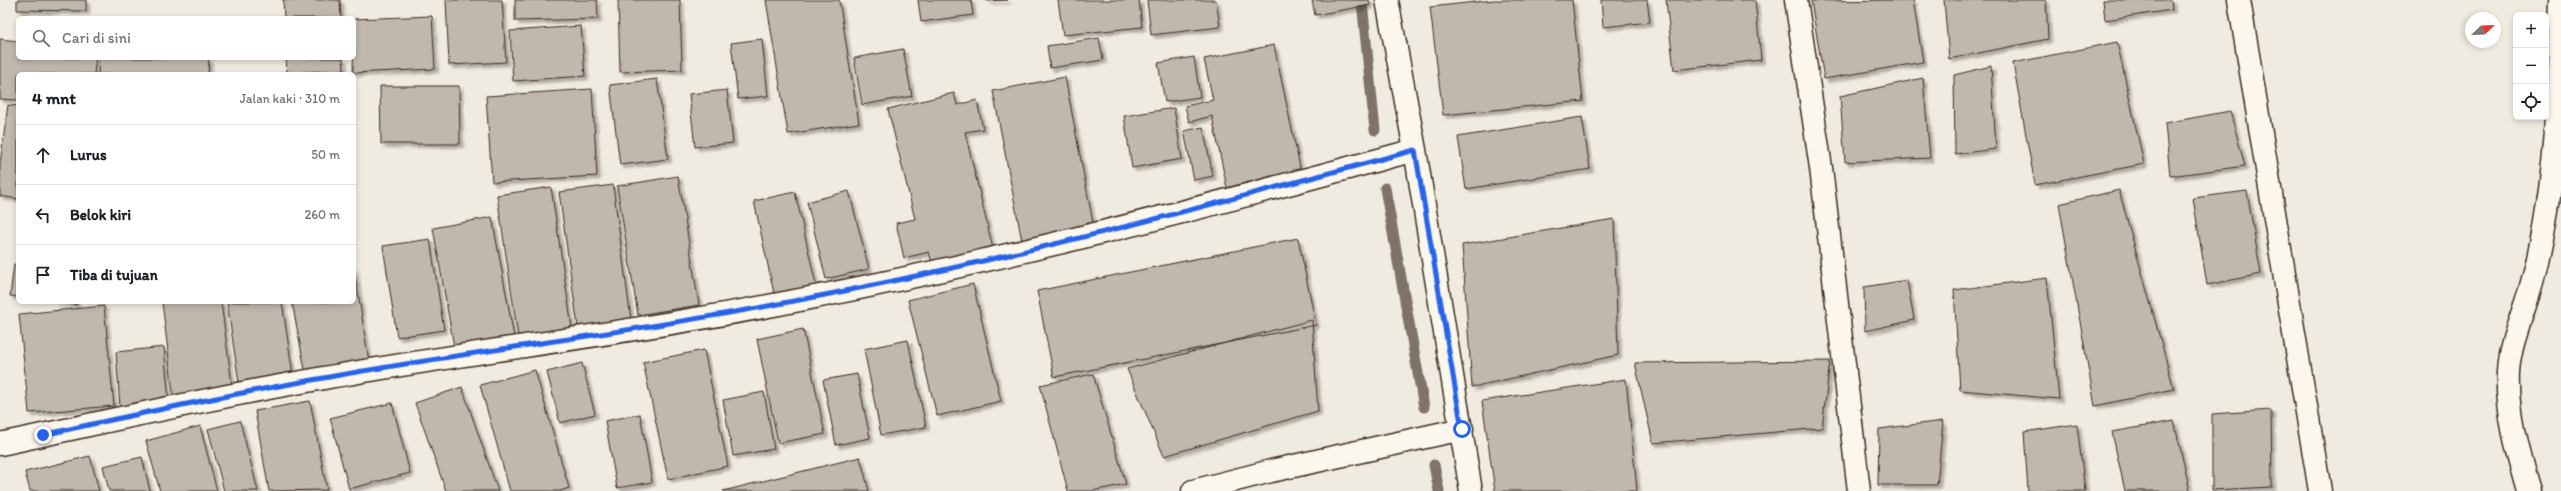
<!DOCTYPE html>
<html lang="id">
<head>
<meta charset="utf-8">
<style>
	:root { --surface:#fff; --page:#f6f6f6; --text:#202124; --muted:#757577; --line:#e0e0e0 }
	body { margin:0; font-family:Itim,sans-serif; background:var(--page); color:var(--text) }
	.controls { position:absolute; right:12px; top:12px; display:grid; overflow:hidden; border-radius:6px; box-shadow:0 2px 6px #0003 }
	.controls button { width:36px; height:36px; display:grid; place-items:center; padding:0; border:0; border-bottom:1px solid var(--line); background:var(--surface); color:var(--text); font:20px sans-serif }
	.compass { position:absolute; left:2465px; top:12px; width:36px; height:36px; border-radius:50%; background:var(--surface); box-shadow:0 2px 6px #0003; rotate:67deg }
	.stop { position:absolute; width:12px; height:12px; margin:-9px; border:3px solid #2563eb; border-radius:50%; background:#fff }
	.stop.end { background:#2563eb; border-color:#fff; box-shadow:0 1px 4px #0008 }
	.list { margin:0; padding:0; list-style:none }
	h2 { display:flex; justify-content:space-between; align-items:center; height:52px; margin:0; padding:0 16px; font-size:17px }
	h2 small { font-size:13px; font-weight:400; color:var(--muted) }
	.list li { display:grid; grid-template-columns:26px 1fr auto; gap:12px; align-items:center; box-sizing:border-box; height:60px; padding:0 16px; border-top:1px solid var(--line) }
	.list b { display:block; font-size:15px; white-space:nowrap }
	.list em { font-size:13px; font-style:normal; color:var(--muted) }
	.icon { flex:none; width:22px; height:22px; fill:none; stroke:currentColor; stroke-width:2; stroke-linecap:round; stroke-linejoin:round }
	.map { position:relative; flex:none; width:2561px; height:491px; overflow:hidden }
	.search { position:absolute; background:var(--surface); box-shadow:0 2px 6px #0003; left:16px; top:16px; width:340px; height:44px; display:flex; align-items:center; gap:10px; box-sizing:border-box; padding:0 14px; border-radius:6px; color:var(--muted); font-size:15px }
	.panel { position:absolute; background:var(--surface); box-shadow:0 2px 6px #0003; left:16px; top:72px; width:340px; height:232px; border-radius:6px }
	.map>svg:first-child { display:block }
</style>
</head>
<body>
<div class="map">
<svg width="2561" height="491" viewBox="0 0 2561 491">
	<defs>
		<filter id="shadow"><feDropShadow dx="3.5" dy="3.5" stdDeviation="1" flood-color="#0004"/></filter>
	</defs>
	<rect width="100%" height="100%" fill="#f0ebe0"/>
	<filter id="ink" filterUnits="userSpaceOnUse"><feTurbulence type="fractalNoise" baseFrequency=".025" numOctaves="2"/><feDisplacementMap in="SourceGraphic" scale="8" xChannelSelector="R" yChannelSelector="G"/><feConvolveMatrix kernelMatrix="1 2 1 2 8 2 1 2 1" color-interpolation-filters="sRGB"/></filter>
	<g filter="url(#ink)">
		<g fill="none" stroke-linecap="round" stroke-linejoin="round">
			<path stroke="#7f7367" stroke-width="11" d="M1362,2L1375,130
				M1385,188L1424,407
				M1434,465L1439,491"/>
		</g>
		<path fill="#c0b8ad" stroke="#3b2a1e" filter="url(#shadow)" d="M17,0H86V11L17,10Z
			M283,0H340L341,18H284Z
			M446,0H502L506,62L449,65Z
			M515,0H597L598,19L515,21Z
			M618,0H680L682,70L620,72Z
			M766,0H839L859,123L788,134Z
			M918,0H971L973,15L921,22Z
			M987,0H1008L987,1Z
			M1058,0H1139L1142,27L1063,35Z
			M1147,0H1216L1220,27L1151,35Z
			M1312,0H1369L1370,5L1315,15Z
			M1494,0H1572L1583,101L1443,115L1430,7Z
			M1601,0H1647L1650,22L1603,27Z
			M1666,0H1755L1761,60L1674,70Z
			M1913,0L1923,62L1824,79L1811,1Z
			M1944,0H2046L2048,39L1949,59Z
			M2103,0H2171L2172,10L2105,20Z
			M432,16L435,69L353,73L354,19Z
			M581,26L585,76L513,81L510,31Z
			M1099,38L1103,60L1050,68L1047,46Z
			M0,39L18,41V58H96L94,74H18V100L0,99Z
			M762,39L768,96L738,99L731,43Z
			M2117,42L2144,164L2035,185L2013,63Z
			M1274,45L1301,172L1227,188L1212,116L1189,122L1185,106L1213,100L1204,59Z
			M903,49L912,96L862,105L854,58Z
			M1194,57L1200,97L1165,102L1158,63Z
			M99,58H209L208,74H98Z
			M286,58H343L344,70L287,73Z
			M1991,66L1996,149L1955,154L1954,75Z
			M1065,77L1094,228L1022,241L993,91Z
			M1923,78L1930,158L1845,162L1840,96Z
			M657,79L668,159L620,165L610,85Z
			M380,86H459L460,144H381Z
			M592,89L597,176L492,182L486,96Z
			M727,90L733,143L695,147L689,94Z
			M954,93L957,105L977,100L983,129L965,132L995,257L934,271L929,252L904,258L896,223L915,219L888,109Z
			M8,105L18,106V199L0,196V163Z
			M1174,108L1182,159L1132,168L1124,116Z
			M2230,111L2245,166L2170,176L2165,123Z
			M1582,117L1590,169L1466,189L1458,137Z
			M1203,127L1213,176L1194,180L1184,131Z
			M678,176L699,305L638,315L617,186Z
			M613,185L631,320L578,327L559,192Z
			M551,187L572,328L518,336L497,195Z
			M2119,190L2174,389L2095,406L2059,204Z
			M849,191L869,269L826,279L807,202Z
			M2247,191L2261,274L2207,285L2193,198Z
			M795,192L817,289L775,298L754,201Z
			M492,217L514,337L454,347L433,228Z
			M1614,219L1618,355L1472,387L1462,245Z
			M1298,238L1316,325L1054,377L1037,291Z
			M430,239L444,330L397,337L383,246Z
			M14,264H18V297L10,296Z
			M354,267L369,362L305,370L292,302H354Z
			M2047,278L2059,399L1960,390L1954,290Z
			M1907,280L1914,320L1865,331L1864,287Z
			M973,284L1001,401L937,416L908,300Z
			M55,302H77V305Z
			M162,302H221L233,392L174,400Z
			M227,302H282L293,375L239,383Z
			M104,306L114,406L29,413L19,314Z
			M1312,320L1318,411L1164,456L1127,369Z
			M803,329L825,434L778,443L757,339Z
			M908,340L926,427L881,435L864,349Z
			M164,347L169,402L120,407L116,352Z
			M704,350L728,466L668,479L643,362Z
			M1830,361L1822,428L1653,443L1635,363Z
			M582,363L595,414L560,423L547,372Z
			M535,370L569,488L560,491H510L480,385Z
			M857,374L870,438L836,445L823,380Z
			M1093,374L1126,484L1092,491H1068L1040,385Z
			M1626,379L1637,491H1495L1482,401Z
			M462,387L498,491H446L415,403Z
			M764,392L774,449L733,456L723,400Z
			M310,401L327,490L269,491L255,411Z
			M392,403L410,473L349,489L330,418Z
			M2271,410L2272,487L2212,490V414Z
			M640,414L652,482L617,488L605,421Z
			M240,421L258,491H224L208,429Z
			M1943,421L1937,485H1878L1879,429Z
			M2174,421L2190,491H2125L2112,432Z
			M2077,424L2085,491H2028L2024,432Z
			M200,426L217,491H160L146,441Z
			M90,456L99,491H30L25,472Z
			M142,457L150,491H109L103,466Z
			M860,457L869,491H723Z"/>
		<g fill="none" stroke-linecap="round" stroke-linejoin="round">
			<defs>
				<path id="minor" d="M1387,0L1415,150L1471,491
					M1796,0L1821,168L1859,491
					M2239,0L2320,491
					M0,444C104,422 208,398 313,380C468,352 625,334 779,304C994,263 1205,207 1415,150
					M1193,491L1271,471L1462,429
					M2529,491C2518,453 2506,412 2508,372C2510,339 2525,311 2533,279C2541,247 2547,214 2551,181C2559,121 2559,60 2561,0"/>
			</defs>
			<use href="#minor" stroke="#3b2a1e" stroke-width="25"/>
			<use href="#minor" stroke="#fbf7ec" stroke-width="22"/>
		</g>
	</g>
	<g fill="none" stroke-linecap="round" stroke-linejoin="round" filter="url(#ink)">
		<path stroke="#2563eb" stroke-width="5" d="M43,435C132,415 222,396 312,380C467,351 624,334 778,304C993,264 1204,207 1415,150L1462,429"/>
	</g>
</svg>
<div class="controls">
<button>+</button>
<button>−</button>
<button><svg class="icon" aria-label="locate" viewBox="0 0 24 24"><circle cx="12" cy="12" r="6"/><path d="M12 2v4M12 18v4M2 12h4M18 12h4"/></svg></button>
</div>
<svg class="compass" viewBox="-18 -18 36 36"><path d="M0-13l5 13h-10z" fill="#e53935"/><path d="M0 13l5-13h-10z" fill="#757577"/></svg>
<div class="stop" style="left:1462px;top:429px"></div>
<div class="stop end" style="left:43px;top:435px"></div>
<div class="search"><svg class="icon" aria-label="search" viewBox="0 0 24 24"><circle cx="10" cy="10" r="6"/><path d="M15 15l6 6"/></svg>Cari di sini</div>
<section class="panel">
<h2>4 mnt<small>Jalan kaki · 310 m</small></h2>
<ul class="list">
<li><svg class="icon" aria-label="ahead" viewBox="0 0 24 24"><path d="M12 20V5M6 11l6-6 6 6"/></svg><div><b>Lurus</b></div><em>50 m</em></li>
<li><svg class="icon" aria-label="left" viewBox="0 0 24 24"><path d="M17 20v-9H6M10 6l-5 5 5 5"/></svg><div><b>Belok kiri</b></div><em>260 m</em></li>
<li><svg class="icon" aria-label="arrive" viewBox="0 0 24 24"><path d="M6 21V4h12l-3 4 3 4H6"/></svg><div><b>Tiba di tujuan</b></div></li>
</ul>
</section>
</div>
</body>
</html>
